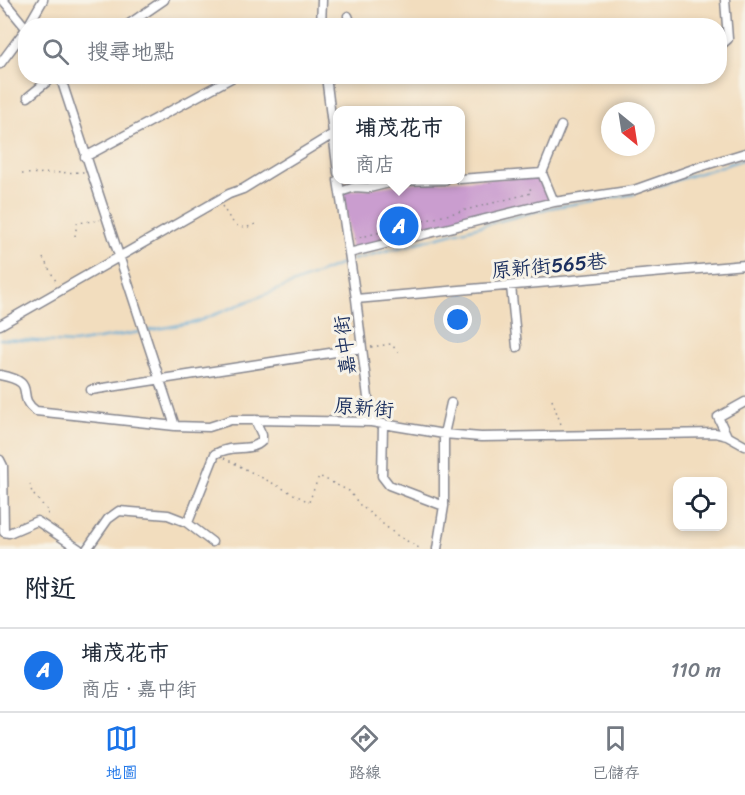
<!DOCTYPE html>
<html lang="zh-TW">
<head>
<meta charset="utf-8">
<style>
	:root { --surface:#fff; --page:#f6f6f7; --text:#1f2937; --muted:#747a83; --line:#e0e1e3; --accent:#1a73e8 }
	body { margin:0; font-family:Sriracha,"LXGW WenKai TC",sans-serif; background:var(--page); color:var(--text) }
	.controls { position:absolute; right:18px; bottom:18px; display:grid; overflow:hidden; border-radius:12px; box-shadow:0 3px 9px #0003 }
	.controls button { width:54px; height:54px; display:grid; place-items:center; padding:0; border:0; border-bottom:2px solid var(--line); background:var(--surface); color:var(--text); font:30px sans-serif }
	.compass { position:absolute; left:601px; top:102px; width:54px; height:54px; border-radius:50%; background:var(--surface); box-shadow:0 3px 9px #0003; rotate:150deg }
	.you { position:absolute; left:458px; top:320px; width:21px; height:21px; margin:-15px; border:4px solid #fff; border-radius:50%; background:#1a73e8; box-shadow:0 0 0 9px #1a73e833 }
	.badge { display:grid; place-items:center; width:39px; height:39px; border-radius:50%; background:var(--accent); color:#fff; font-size:20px; font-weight:700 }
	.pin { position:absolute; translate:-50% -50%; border:3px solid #fff; box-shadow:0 2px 6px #0006 }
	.popup { position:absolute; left:333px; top:106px; width:132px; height:78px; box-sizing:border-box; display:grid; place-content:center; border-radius:12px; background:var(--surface); filter:drop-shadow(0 2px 4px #0005); font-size:20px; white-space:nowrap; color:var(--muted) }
	.popup b { font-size:22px; color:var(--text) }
	.popup::after { content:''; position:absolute; left:50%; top:100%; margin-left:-12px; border:12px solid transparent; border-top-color:var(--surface) }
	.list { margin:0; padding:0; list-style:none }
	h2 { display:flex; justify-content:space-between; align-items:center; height:78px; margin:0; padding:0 24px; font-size:26px }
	h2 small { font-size:20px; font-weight:400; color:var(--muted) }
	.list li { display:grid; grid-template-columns:39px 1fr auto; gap:18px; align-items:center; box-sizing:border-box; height:84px; padding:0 24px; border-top:2px solid var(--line) }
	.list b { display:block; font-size:22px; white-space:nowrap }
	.list p { margin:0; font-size:20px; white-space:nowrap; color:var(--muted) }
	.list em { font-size:20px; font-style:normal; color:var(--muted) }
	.icon { flex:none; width:33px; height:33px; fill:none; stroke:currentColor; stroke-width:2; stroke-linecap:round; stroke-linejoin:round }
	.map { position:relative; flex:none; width:745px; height:549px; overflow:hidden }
	.search { position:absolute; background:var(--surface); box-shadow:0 3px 9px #0003; left:18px; right:18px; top:18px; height:66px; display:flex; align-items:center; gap:15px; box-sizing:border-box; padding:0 21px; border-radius:24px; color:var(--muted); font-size:22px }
	.sheet { height:162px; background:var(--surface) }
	nav { display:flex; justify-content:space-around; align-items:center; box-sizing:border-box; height:84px; border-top:2px solid var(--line); background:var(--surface); font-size:16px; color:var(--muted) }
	nav a { display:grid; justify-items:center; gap:3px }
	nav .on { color:var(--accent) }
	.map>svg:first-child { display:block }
</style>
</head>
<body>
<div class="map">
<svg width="745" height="549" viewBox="0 0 745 549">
	<rect width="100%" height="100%" fill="#f7f3e8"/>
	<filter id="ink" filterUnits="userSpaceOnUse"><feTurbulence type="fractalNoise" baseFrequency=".0167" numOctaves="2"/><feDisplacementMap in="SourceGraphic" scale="12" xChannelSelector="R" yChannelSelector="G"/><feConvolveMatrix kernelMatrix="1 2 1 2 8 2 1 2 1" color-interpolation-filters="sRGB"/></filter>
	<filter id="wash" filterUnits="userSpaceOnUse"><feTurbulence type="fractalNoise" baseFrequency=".008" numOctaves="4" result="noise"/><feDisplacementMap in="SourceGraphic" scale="24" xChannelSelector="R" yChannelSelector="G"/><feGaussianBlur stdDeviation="1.35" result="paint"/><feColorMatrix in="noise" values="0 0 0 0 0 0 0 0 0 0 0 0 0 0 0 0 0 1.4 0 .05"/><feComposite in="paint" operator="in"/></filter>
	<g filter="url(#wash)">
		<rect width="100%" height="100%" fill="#f2ddbe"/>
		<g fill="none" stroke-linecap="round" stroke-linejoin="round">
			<path stroke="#5da9d6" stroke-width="2" d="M658,186L745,159
				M352,260L549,208L635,194
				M146,331L196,322L347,262
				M0,339L74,343L140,332"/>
		</g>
		<g id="blocks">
			<path fill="#ca9dcf" d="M538,176L550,200L351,251L343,191L417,182Z"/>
		</g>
	</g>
	<g filter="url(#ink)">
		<use href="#blocks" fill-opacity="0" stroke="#86868e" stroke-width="1.5"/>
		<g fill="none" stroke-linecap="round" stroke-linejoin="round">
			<defs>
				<path id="minor" d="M3,0L26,28
					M348,16L352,26
					M28,26L43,0
					M126,26L164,0
					M321,26L322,0
					M721,45L728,39L725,0
					M0,64L26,29
					M60,76L175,426
					M326,76L338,173
					M28,97L54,76
					M85,157L235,76
					M542,173L561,126
					M460,179L542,173L554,202
					M338,180L356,299L371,422
					M340,192L355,187L369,188L397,181L445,180
					M349,253L554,202L634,190L696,168L745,153
					M511,286L517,347
					M356,299L745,265
					M0,325L229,194L243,189L333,134
					M0,375C41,383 13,395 36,411L175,426L209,427L231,420H255L371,422L444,434L481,437L715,433L727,436L745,446
					M91,390L362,348
					M383,425L382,476L389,485L444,506
					M727,436L718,417L745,402
					M0,460L3,466L4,532L9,533L37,521L79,549
					M186,522L212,542
					M87,549L108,519L119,511L168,515L186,522L189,520L215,454C234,443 250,453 262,441V435L255,420
					M437,549L444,506V434L451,403"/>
			</defs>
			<use href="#minor" stroke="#86868e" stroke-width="11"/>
			<path stroke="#86868e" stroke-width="1.5" stroke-dasharray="1.5 4.5" stroke-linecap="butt" d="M22,174L84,172
				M222,206C231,220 237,234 255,224
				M75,236L77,223L100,220
				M354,239L531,193L530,187
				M43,258L57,283
				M568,258L572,272
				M371,347L391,344L400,354
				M552,400L562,427
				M224,458L309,502L319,476L349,491L360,505L395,534L421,549
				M30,484L32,493L49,512L46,516"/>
			<use href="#minor" stroke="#fff" stroke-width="8"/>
		</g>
	</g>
	<g text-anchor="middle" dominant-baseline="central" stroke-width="6" stroke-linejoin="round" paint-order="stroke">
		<g font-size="20" fill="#1b2f5e" stroke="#f7f3e8">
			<text transform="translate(549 266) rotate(-5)">原新街565巷</text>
			<text transform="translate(345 345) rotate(-97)">嘉中街</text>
			<text transform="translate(364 408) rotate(5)">原新街</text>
		</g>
	</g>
</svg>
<div class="controls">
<button><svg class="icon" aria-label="locate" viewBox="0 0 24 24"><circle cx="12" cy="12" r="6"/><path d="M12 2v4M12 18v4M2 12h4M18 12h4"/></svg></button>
</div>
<svg class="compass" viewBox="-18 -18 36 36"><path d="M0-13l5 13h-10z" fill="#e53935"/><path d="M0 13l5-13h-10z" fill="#747a83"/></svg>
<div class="you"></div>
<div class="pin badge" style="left:399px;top:226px">A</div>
<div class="popup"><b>埔茂花市</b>商店</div>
<div class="search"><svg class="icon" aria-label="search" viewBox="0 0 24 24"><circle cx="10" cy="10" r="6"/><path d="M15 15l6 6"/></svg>搜尋地點</div>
</div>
<section class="sheet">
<h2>附近<small></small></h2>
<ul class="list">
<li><span class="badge">A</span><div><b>埔茂花市</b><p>商店 · 嘉中街</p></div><em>110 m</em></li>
</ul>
</section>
<nav>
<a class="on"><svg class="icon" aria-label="map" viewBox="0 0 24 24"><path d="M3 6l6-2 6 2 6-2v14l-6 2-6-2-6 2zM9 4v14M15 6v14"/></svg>地圖</a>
<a><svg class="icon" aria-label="directions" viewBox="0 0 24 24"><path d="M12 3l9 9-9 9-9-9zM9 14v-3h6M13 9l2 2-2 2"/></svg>路線</a>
<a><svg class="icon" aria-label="saved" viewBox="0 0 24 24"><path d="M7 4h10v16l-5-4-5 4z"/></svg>已儲存</a>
</nav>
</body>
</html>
